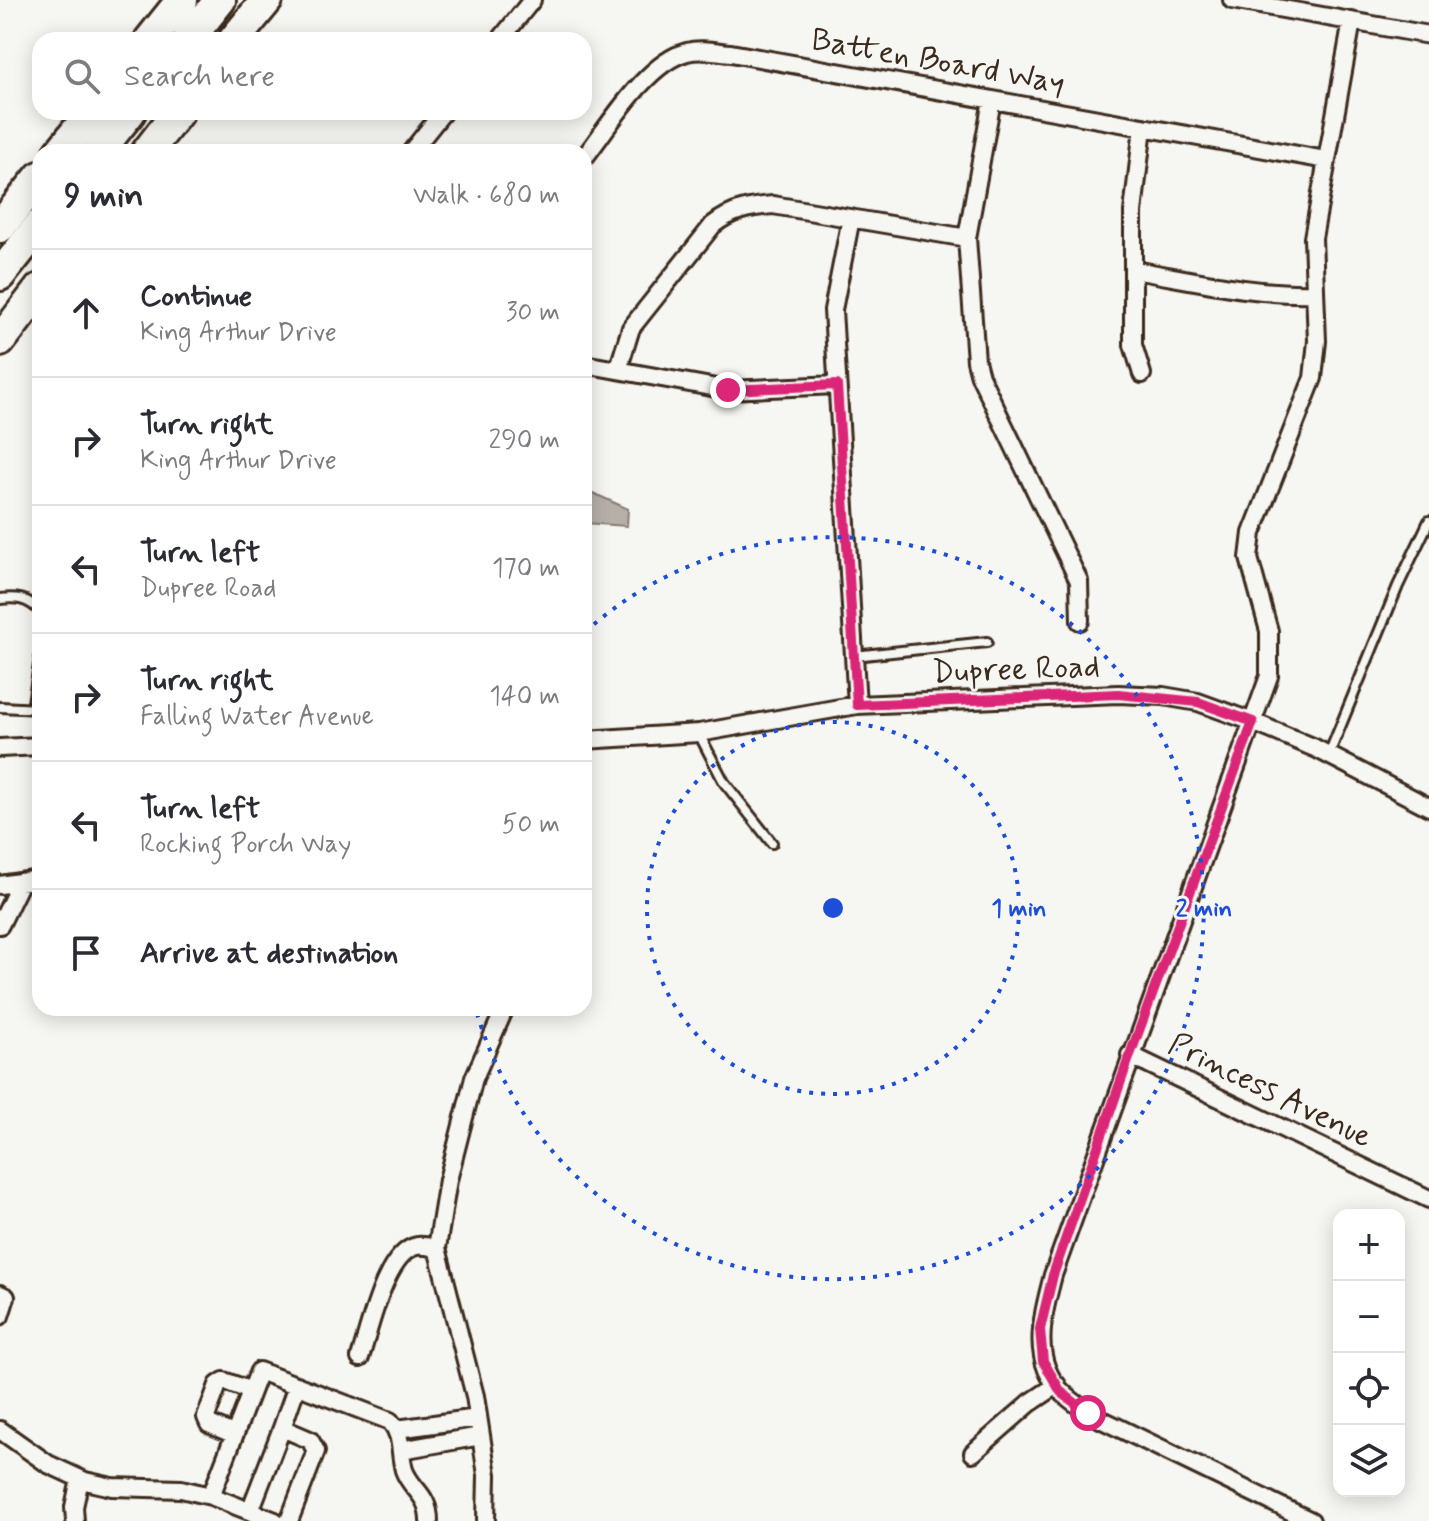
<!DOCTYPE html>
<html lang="en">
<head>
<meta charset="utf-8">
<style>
	:root { --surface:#fff; --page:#f2f2f3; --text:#2b2b33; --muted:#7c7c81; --line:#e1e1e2 }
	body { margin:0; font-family:Mynerve,sans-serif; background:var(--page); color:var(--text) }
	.controls { position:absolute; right:24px; bottom:24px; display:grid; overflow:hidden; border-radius:16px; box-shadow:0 4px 20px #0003 }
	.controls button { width:72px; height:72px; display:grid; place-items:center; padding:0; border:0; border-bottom:2px solid var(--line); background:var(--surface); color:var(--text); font:40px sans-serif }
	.stop { position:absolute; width:24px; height:24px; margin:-18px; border:6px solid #db2777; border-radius:50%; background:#fff }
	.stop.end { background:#db2777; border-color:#fff; box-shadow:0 2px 8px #0008 }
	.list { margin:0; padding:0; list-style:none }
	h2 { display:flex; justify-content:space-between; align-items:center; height:104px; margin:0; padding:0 32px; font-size:34px }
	h2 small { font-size:26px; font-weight:400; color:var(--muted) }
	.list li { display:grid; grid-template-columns:52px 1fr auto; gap:24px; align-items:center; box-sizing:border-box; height:128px; padding:0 32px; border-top:2px solid var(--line) }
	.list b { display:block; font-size:30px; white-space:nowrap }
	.list p { margin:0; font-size:26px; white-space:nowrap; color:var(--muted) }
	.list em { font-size:26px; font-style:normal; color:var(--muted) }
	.icon { flex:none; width:44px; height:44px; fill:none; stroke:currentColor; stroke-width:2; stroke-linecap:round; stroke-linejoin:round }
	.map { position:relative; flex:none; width:1429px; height:1521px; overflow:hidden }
	.search { position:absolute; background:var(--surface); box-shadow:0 4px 20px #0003; left:32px; top:32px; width:560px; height:88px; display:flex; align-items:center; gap:20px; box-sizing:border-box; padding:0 28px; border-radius:24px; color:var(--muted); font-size:30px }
	.panel { position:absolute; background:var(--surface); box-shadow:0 4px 20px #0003; left:32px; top:144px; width:560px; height:872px; border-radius:24px }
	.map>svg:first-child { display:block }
</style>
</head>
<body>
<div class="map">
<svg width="1429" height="1521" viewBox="0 0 1429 1521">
	<rect width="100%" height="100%" fill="#f6f6f2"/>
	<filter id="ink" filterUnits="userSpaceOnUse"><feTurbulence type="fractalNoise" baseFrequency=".0125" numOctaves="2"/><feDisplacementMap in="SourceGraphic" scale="16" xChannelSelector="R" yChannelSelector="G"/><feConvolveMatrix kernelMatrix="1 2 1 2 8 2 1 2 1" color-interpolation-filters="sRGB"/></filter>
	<g filter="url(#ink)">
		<path fill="#b6b0a9" stroke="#857a71" stroke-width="2" d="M584,489L628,509L627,526L584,523Z"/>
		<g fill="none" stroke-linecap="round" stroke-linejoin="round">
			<defs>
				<path id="lane" d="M0,599C16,597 28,598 40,611
					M854,656L987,642
					M0,707L40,709
					M32,709L40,658
					M699,734L724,782L772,843
					M1329,754L1398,586L1429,521"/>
				<path id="street" d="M1232,0L1429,35
					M500,40L532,0
					M992,100L967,238L976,361L980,376L1079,581L1080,621
					M411,152L443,112
					M584,158C609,126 647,62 687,52C700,48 718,52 731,53L1326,160
					M851,218L833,310L857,705
					M1134,270C1193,280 1254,295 1315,293
					M584,364L728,390L837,385
					M618,370L631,328L713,225C732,210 749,207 773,205L967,238
					M1142,374L1133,345V212L1143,127
					M584,740L699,733L857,705L1118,694L1163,696L1198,702L1253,722L1315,748L1429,807
					M0,748L40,746
					M0,885L40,879
					M0,925L21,882
					M1130,1055L1429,1199
					M0,1294L6,1297L0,1316
					M360,1358C369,1331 385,1252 417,1246C423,1245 431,1247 437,1248
					M397,1429L478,1418
					M0,1430L48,1464L85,1481L112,1487L181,1489L211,1496
					M233,1434L209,1424L206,1417L218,1385L224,1381L249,1390
					M401,1450L481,1436
					M973,1453L1030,1403L1057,1385
					M250,1511L282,1428
					M75,1521L74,1507L80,1479
					M275,1521L211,1496L259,1371L390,1421C403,1435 399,1452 404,1470C411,1490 429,1494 429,1521
					M289,1521L316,1451L310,1440L282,1428L297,1385
					M486,1521L487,1475L475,1396L437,1248L448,1180L474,1078L505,1008
					M1311,1521L1088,1413C1080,1406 1071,1401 1063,1393C1029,1360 1043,1315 1053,1275L1269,676V631L1249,558L1252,533L1313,378L1317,341L1313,238L1352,21"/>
				<path id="highway" d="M150,40L182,0
					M188,40L220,0
					M234,40L267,0
					M60,152L92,112
					M98,152L130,112
					M147,152L178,112
					M0,227L40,177
					M0,275L40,225
					M0,341L40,289"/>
			</defs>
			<use href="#lane" stroke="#3b2a1e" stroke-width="14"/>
			<use href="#street" stroke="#3b2a1e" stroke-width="22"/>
			<use href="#highway" stroke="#3b2a1e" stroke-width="36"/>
			<use href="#lane" stroke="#f6f6f2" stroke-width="8"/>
			<use href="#street" stroke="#f6f6f2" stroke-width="16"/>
			<use href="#highway" stroke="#f6f6f2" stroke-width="30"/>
		</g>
	</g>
	<g fill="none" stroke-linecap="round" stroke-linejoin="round" filter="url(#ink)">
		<path stroke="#db2777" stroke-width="10" d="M728,390L837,385L857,705L1118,694L1198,702L1253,722L1130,1055L1053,1275L1040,1329L1043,1361L1061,1392L1088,1413"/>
	</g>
	<g fill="none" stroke="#1d4ed8" stroke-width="4" stroke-dasharray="4 8">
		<circle cx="833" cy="908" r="186"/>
		<path d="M585 632A371 371 0 1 1 476 1010"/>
	</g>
	<g text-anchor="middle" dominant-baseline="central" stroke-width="6" stroke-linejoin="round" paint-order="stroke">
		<g font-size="32" fill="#3b2a1e" stroke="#f6f6f2">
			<text transform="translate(938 62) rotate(10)">Batten Board Way</text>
			<text transform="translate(1016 670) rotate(-2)">Dupree Road</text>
			<text transform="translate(1270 1091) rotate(26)">Princess Avenue</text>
		</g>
	</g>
	<circle cx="833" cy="908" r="12" fill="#1d4ed8" stroke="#f6f6f2" stroke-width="4"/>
	<g font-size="24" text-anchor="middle" font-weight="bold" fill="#1d4ed8" stroke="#f6f6f2" stroke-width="6" stroke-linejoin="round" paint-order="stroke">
		<text x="1019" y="916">1 min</text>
		<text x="1204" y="916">2 min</text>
	</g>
</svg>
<div class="controls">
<button>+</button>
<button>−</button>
<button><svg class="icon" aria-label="locate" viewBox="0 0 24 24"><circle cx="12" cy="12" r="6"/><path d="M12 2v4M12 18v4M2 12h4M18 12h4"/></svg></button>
<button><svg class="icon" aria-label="layers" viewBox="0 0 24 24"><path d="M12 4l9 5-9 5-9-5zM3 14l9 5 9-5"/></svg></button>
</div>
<div class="stop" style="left:1088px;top:1413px"></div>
<div class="stop end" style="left:728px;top:390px"></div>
<div class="search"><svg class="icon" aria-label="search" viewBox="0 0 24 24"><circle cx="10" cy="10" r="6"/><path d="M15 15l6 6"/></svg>Search here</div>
<section class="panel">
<h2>9 min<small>Walk · 680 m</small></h2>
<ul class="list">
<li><svg class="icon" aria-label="ahead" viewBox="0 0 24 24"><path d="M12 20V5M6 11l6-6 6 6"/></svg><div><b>Continue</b><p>King Arthur Drive</p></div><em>30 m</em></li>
<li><svg class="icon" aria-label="right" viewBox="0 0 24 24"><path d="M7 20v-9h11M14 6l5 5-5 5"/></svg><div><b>Turn right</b><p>King Arthur Drive</p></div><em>290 m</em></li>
<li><svg class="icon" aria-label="left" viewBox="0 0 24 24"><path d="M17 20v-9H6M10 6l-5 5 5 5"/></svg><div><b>Turn left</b><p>Dupree Road</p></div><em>170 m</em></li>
<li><svg class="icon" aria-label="right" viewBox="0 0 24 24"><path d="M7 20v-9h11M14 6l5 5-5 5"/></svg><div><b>Turn right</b><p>Falling Water Avenue</p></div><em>140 m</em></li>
<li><svg class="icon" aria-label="left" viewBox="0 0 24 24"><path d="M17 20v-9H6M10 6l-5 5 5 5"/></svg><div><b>Turn left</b><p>Rocking Porch Way</p></div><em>50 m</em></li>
<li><svg class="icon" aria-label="arrive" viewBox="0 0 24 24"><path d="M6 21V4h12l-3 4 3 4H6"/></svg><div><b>Arrive at destination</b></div></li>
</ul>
</section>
</div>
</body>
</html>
